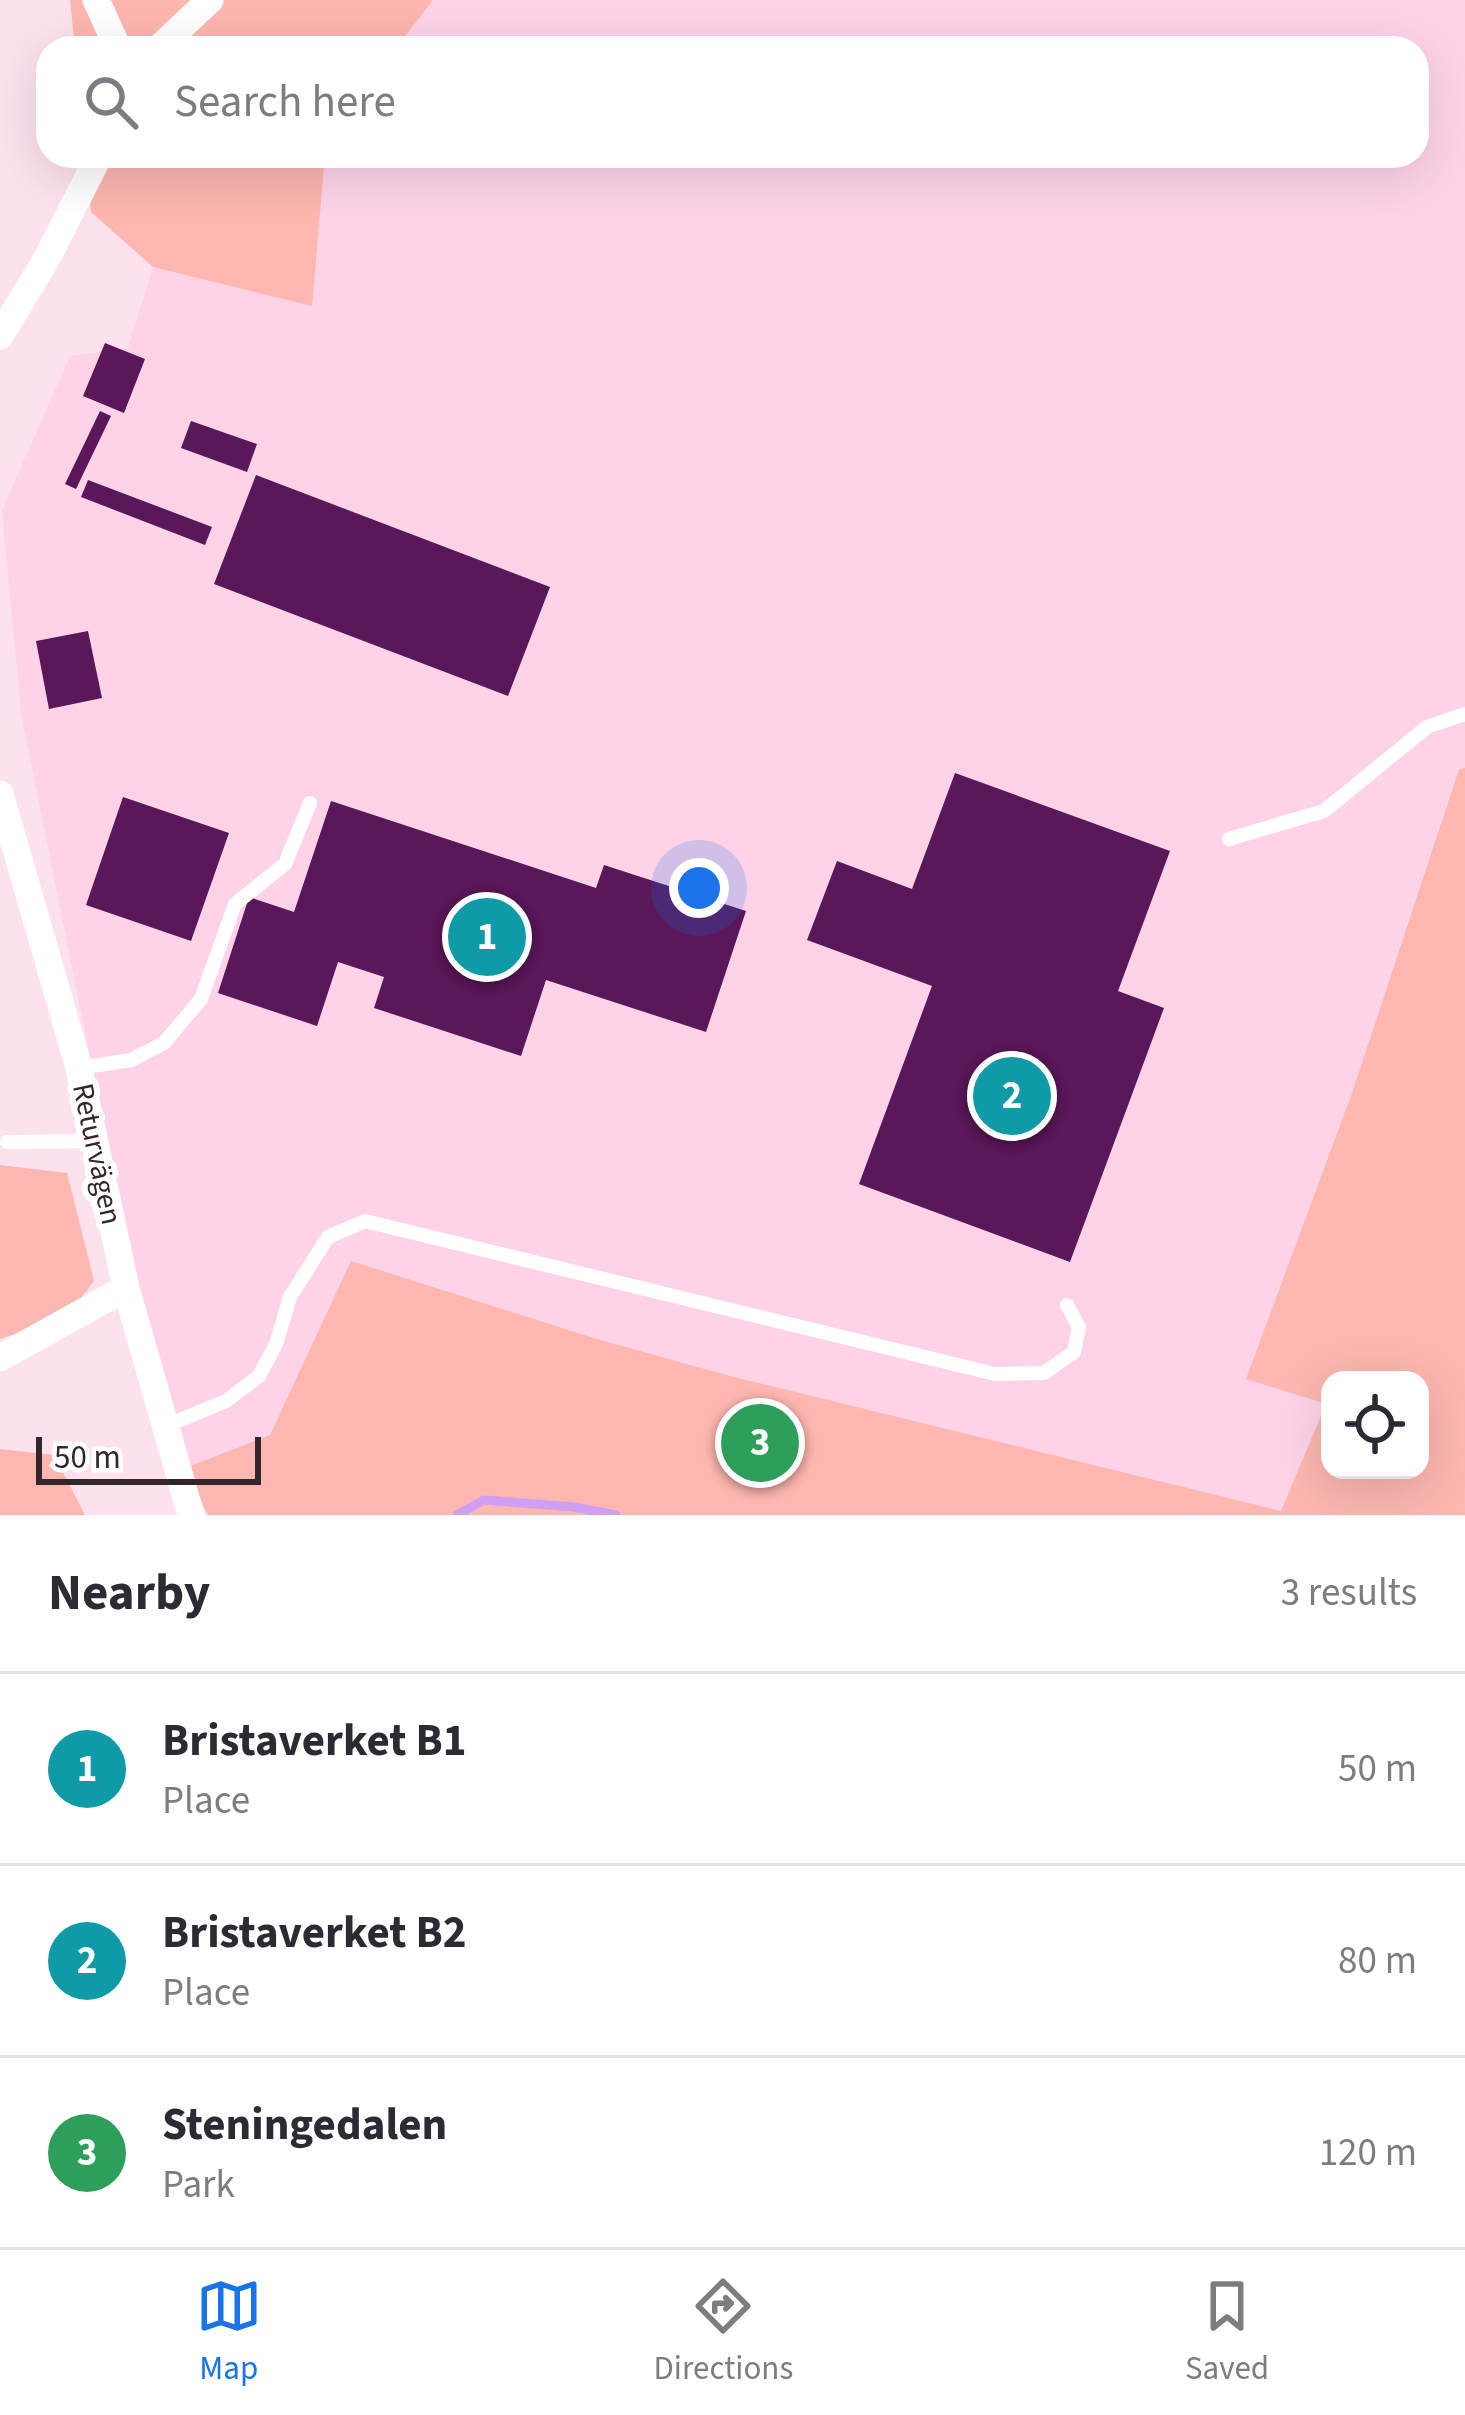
<!DOCTYPE html>
<html lang="en">
<head>
<meta charset="utf-8">
<style>
	:root { --surface:#fff; --page:#f2f2f3; --text:#2b2b33; --muted:#7c7c81; --line:#e1e1e2; --accent:#1a73e8 }
	body { margin:0; font-family:"Source Sans 3",sans-serif; background:var(--page); color:var(--text) }
	.controls { position:absolute; right:36px; bottom:36px; display:grid; overflow:hidden; border-radius:24px; box-shadow:0 12px 48px #0002 }
	.controls button { width:108px; height:108px; display:grid; place-items:center; padding:0; border:0; border-bottom:3px solid var(--line); background:var(--surface); color:var(--text); font:60px sans-serif }
	.scale { position:absolute; left:36px; bottom:30px; width:225px; box-sizing:border-box; padding-left:12px; border:6px solid #33262c; border-top:0; font-size:33px; line-height:42px; white-space:nowrap; color:#33262c; -webkit-text-stroke:9px #fff; paint-order:stroke }
	.you { position:absolute; left:699px; top:888px; width:42px; height:42px; margin:-30px; border:9px solid #fff; border-radius:50%; background:#1a73e8; box-shadow:0 0 0 18px #1a73e833 }
	.badge { display:grid; place-items:center; width:78px; height:78px; border-radius:50%; background:var(--accent); color:#fff; font-size:39px; font-weight:700 }
	.pin { position:absolute; translate:-50% -50%; border:6px solid #fff; box-shadow:0 3px 12px #0006 }
	.list { margin:0; padding:0; list-style:none }
	h2 { display:flex; justify-content:space-between; align-items:center; height:156px; margin:0; padding:0 48px; font-size:51px }
	h2 small { font-size:39px; font-weight:400; color:var(--muted) }
	.list li { display:grid; grid-template-columns:78px 1fr auto; gap:36px; align-items:center; box-sizing:border-box; height:192px; padding:0 48px; border-top:3px solid var(--line) }
	.list b { display:block; font-size:45px; white-space:nowrap }
	.list p { margin:0; font-size:39px; white-space:nowrap; color:var(--muted) }
	.list em { font-size:39px; font-style:normal; color:var(--muted) }
	.icon { flex:none; width:66px; height:66px; fill:none; stroke:currentColor; stroke-width:2; stroke-linecap:round; stroke-linejoin:round }
	.map { position:relative; flex:none; width:1465px; height:1515px; overflow:hidden }
	.search { position:absolute; background:var(--surface); box-shadow:0 12px 48px #0002; left:36px; right:36px; top:36px; height:132px; display:flex; align-items:center; gap:30px; box-sizing:border-box; padding:0 42px; border-radius:36px; color:var(--muted); font-size:45px }
	.sheet { height:732px; background:var(--surface) }
	nav { display:flex; justify-content:space-around; align-items:center; box-sizing:border-box; height:168px; border-top:3px solid var(--line); background:var(--surface); font-size:33px; color:var(--muted) }
	nav a { display:grid; justify-items:center; gap:6px }
	nav .on { color:var(--accent) }
	.map>svg:first-child { display:block }
</style>
</head>
<body>
<div class="map">
<svg width="1465" height="1515" viewBox="0 0 1465 1515">
	<rect width="100%" height="100%" fill="#fde1ef"/>
	<path fill="#fed3e8" d="M433,0H1465V768L1458,769L1352,1093L1246,1379L1327,1404L1281,1512L734,1377L597,1339L352,1262L270,1436L185,1468L144,1326L21,713L2,510L70,356L128,348L153,267L312,305L325,156H1417V48H396Z"/>
	<path fill="#fdb6b0" fill-rule="evenodd" d="M70,0H433L396,48H75Z
		M86,156H325L312,306L153,267L91,212Z
		M1465,768V1515H208L185,1468L270,1435L351,1261L597,1339L734,1377L1281,1511L1326,1404L1246,1379L1352,1093L1459,769ZM1330,1380H1420V1470H1330Z
		M0,1165L67,1173L94,1281L68,1315L0,1339Z
		M0,1449L54,1455L85,1515H0Z"/>
	<g fill="none" stroke-linecap="round" stroke-linejoin="round">
		<path stroke="#cf9ff4" stroke-width="9" d="M457,1515L484,1500L574,1507L616,1515"/>
	</g>
	<path fill="#5a1759" d="M105,343L145,359L124,413L83,396Z
		M100,411L111,416L76,489L65,484Z
		M191,421L257,444L247,472L181,448Z
		M256,475L550,587L508,696L214,584Z
		M88,480L212,527L205,545L81,497Z
		M88,631L102,698L49,709L36,641Z
		M955,773L1170,851L1118,991L1164,1008L1070,1262L859,1184L932,986L807,940L837,861L912,889Z
		M123,797L229,833L191,941L86,905Z
		M331,801L596,888L604,865L746,911L706,1032L546,980L521,1056L374,1008L384,977L338,962L317,1026L218,993L249,897L294,912Z"/>
	<g fill="none" stroke-linecap="round" stroke-linejoin="round">
		<path stroke="#fff" stroke-width="14" d="M1229,839L1324,811L1427,727L1465,714
			M79,1068L131,1060L164,1043L201,999L235,904L285,864L310,803
			M7,1142L95,1141
			M163,1427L226,1401L259,1376L276,1344L290,1297L328,1237L365,1221L995,1374L1044,1373L1074,1352L1079,1327L1067,1305"/>
		<path stroke="#fff" stroke-width="27" d="M96,0L118,48
			M159,48L210,0
			M0,336L47,258L99,156
			M0,794L79,1068L126,1288L191,1515
			M0,1358L126,1288"/>
	</g>
	<g text-anchor="middle" dominant-baseline="central" stroke-width="12" stroke-linejoin="round" paint-order="stroke">
		<g font-size="30" fill="#33262c" stroke="#fff">
			<text transform="translate(97 1154) rotate(78)">Returvägen</text>
		</g>
	</g>
</svg>
<div class="controls">
<button><svg class="icon" aria-label="locate" viewBox="0 0 24 24"><circle cx="12" cy="12" r="6"/><path d="M12 2v4M12 18v4M2 12h4M18 12h4"/></svg></button>
</div>
<div class="scale">50 m</div>
<div class="you"></div>
<div class="pin badge" style="left:487px;top:937px;background:#0f9aa8">1</div>
<div class="pin badge" style="left:1012px;top:1096px;background:#0f9aa8">2</div>
<div class="pin badge" style="left:760px;top:1443px;background:#2e9e5b">3</div>
<div class="search"><svg class="icon" aria-label="search" viewBox="0 0 24 24"><circle cx="10" cy="10" r="6"/><path d="M15 15l6 6"/></svg>Search here</div>
</div>
<section class="sheet">
<h2>Nearby<small>3 results</small></h2>
<ul class="list">
<li><span class="badge" style="background:#0f9aa8">1</span><div><b>Bristaverket B1</b><p>Place</p></div><em>50 m</em></li>
<li><span class="badge" style="background:#0f9aa8">2</span><div><b>Bristaverket B2</b><p>Place</p></div><em>80 m</em></li>
<li><span class="badge" style="background:#2e9e5b">3</span><div><b>Steningedalen</b><p>Park</p></div><em>120 m</em></li>
</ul>
</section>
<nav>
<a class="on"><svg class="icon" aria-label="map" viewBox="0 0 24 24"><path d="M3 6l6-2 6 2 6-2v14l-6 2-6-2-6 2zM9 4v14M15 6v14"/></svg>Map</a>
<a><svg class="icon" aria-label="directions" viewBox="0 0 24 24"><path d="M12 3l9 9-9 9-9-9zM9 14v-3h6M13 9l2 2-2 2"/></svg>Directions</a>
<a><svg class="icon" aria-label="saved" viewBox="0 0 24 24"><path d="M7 4h10v16l-5-4-5 4z"/></svg>Saved</a>
</nav>
</body>
</html>
